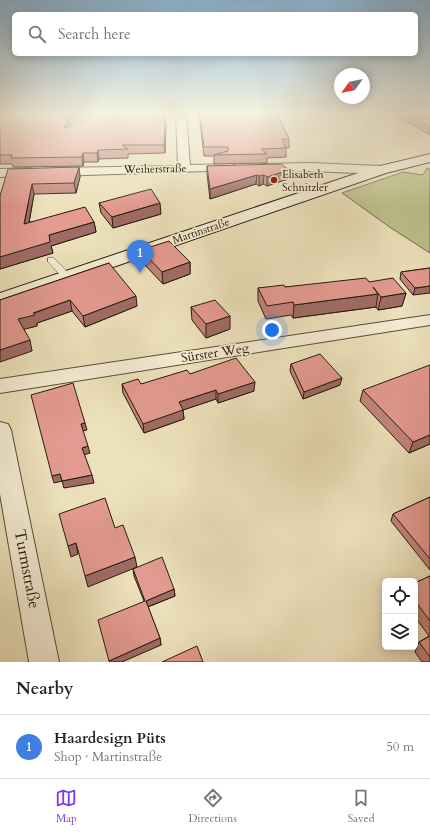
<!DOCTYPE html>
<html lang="en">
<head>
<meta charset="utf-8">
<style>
	:root { --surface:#fff; --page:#f6f6f6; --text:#222; --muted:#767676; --line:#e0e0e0; --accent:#7c3aed }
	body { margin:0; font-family:Cardo,serif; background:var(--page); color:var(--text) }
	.controls { position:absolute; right:12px; bottom:12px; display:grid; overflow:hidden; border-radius:6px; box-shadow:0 2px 10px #0003 }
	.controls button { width:36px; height:36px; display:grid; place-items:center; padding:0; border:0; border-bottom:1px solid var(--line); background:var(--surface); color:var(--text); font:20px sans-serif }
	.compass { position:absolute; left:334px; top:68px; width:36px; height:36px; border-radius:50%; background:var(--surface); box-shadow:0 2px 10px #0003; rotate:237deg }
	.you { position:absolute; left:272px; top:330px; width:14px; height:14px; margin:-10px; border:3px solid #fff; border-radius:50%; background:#1a73e8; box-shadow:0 0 0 6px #1a73e833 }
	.badge { display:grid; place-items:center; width:26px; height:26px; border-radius:50%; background:var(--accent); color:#fff; font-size:13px; font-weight:700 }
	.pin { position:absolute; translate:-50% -33px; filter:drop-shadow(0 1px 2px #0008) }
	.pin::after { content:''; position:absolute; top:21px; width:14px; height:12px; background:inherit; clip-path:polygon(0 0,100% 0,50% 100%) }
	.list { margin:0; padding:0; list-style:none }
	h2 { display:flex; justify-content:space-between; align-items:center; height:52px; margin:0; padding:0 16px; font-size:17px }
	h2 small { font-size:13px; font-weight:400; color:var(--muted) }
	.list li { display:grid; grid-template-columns:26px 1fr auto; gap:12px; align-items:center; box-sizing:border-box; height:64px; padding:0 16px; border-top:1px solid var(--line) }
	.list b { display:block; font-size:15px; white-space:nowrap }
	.list p { margin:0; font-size:13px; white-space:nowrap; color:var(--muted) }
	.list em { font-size:13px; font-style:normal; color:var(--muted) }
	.icon { flex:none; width:22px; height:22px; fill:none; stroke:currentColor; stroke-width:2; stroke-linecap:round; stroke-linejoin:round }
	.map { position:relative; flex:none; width:430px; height:662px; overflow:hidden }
	.search { position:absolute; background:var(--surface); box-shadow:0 2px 10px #0003; left:12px; right:12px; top:12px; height:44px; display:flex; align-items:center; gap:10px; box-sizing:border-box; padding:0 14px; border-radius:6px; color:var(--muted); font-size:15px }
	.sheet { height:116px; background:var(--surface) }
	nav { display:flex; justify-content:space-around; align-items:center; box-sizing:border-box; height:56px; border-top:1px solid var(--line); background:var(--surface); font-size:11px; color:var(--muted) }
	nav a { display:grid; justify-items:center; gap:2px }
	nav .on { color:var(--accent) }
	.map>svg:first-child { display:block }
</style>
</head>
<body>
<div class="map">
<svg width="430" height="662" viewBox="0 0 430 662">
	<rect width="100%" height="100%" fill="#ece1bb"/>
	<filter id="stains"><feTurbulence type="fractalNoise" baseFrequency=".005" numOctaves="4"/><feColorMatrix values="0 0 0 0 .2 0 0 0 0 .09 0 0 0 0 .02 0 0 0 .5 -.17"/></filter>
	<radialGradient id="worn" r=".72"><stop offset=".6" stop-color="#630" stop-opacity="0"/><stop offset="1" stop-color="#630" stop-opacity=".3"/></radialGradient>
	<path fill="#bec18c" stroke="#736e4c" d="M427,168L430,169V253L391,228L342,193L403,172L423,175Z"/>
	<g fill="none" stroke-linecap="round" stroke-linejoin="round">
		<defs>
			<path id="service" d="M48,258H54L70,275L71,277L70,279H64L48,262Z"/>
			<path id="minor" d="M176,114H186L190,165L232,164L236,166L238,168L236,170L56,176L52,175L50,172L52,169L56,168L178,166Z
				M310,163L381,166L385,167L387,170L385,173L381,174L310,171L262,172L258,170L256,168L258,166L262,164Z
				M30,168L34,169L36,172L34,175L0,177V169Z
				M430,315V325L0,393V379Z
				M0,422L8,424L11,430L59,662H29L0,494Z"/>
			<path id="secondary" d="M430,154V162L386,173L0,306V293L376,167Z"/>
		</defs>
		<use href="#service" stroke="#594c38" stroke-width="1"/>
		<use href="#minor" stroke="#594c38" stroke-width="2"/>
		<use href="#secondary" stroke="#281a0c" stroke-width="2"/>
		<use href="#service" fill="#f3ecd3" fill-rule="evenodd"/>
		<use href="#minor" fill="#f3ecd3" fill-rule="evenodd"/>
		<use href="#secondary" fill="#f3ecd3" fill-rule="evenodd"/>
	</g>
	<path fill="#c3847c" stroke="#281a0c" d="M72,114L68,127L71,126L75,114H164V117L166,125L165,153L128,154V158L99,159L98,162H84L83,166L13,167L12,164H0V125Z
		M199,114H277L289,139V148H286V157L267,158V163L214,164V156H204Z
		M395,114H430V135Z
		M207,166L289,170L288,179L267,186L263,184L259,186L256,184L210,199L207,174Z
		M79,167L80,177L76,193L34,194L29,222H94L96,232L51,246L53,253L0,269V196Z
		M99,203L161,214L113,228L101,213Z
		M141,250L190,262V274L163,284L142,262Z
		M109,263L137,306L85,327L72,311L37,323V326L24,329L32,351L0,300Z
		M430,268L413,295L400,279L401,272Z
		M369,282L406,293L402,306L378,310L376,307L293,318L291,315L266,319L258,301V288L285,287Z
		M191,307L230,329L206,338L192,320Z
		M291,364L340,385L303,399L290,371Z
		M190,374L254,391L218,403L216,399L183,410L184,419L144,433L123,393L122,384H141Z
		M363,390L430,444L409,453L360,401Z
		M430,497V570L391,521L393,514Z
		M133,569L174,589L175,596L148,607L160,638L161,645L144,601L134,576Z
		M430,576V662H422L415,652L419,642L429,636L415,617V583Z"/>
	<path fill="#9f6c65" stroke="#281a0c" d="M69,114H72L65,136L64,128Z
		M165,117L166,125L165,153L164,145Z
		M98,150L99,159L98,162L97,153Z
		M83,153L84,162L83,166L82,157Z
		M79,167L80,177L76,193L74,183Z
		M289,170L288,179L267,186V177Z
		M257,175L256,184L210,199V189Z
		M264,175L263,184L259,186V176Z
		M32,184L34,194L27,234L24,224Z
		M160,203L161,214L113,228L112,217Z
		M94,222L96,232L51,246L53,253L0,269V257L49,235Z
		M190,262V274L163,284L162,272Z
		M430,286V293L413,295L415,288Z
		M406,293L402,306L378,310L381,297Z
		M378,294L376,307L293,318L294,305Z
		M136,296L137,306L85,327L83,316Z
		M70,300L72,311L37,323V326L21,330L18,319Z
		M230,316V329L206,338V324Z
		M30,340L32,351L0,362V350Z
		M342,378L340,385L303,399L304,392Z
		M255,382L254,391L218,403V394Z
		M216,390V399L183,410L184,419L144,433L143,424L179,402Z
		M85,423L87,430L83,431L81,424Z
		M430,435V444L409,453L413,442Z
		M88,446L90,453L84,455L82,448Z
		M60,474L62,481L54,483L52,476Z
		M92,475L94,483L64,488L62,481Z
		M76,543L78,554L71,557L68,546Z
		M135,557L137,567L88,587L85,576Z
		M174,589L175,596L147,607L146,601Z
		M160,638L161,645L122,662H110L109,661Z"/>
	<path fill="#e39a90" stroke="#281a0c" d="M7,114H69L64,128L71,126L75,114H164L163,117H165L164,145H122L128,149L98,150L97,153H83L82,157L11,158L12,155H0V125Z
		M200,114H277L289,139H282L286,148L261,149L267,154L214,155L228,151V147H204Z
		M408,114H430V127Z
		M281,164L289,170L267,177L264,175L259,176L257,175L210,189L207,166Z
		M79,167L74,183L32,184L24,224L85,207L94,222L49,235L50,242L0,257V196L8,169Z
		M151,189L160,203L112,217L99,203Z
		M169,241L190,262L162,272L141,250Z
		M109,263L136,296L83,316L70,300L33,313L35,315L18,319L30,340L0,350V300Z
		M430,268V286L415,288L401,272Z
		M366,278L369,282L393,278L406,293L381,297L373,287L378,294L294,305L293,302L267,306L258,288L284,285L285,287Z
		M215,300L230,316L206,324L191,307Z
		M320,354L342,378L304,392L291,364Z
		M236,358L255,382L218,394L216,390L179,402L183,410L143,424L122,384L138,379L141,384L187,370L190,374Z
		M430,365V435L413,442L363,390Z
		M73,383L85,423L81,424L88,446L82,448L92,475L62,481L60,474L52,476L31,395Z
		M430,497V559L393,514Z
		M105,498L115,528L123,525L135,557L85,576L76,543L68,546L59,514Z
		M162,557L174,589L146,601L160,638L109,661L98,620L145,601L133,569Z
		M430,576V621L415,601V583Z
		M430,636V657L419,642Z
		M197,646L203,662H162Z"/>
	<linearGradient id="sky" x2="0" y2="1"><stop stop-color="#8ab7d6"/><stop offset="0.55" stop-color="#f6f2e0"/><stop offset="1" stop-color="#f6f2e0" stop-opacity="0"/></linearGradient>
	<rect width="430" height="207" fill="url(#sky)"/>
	<circle fill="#8f2418" stroke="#f3ecd3" stroke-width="1.5" cx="274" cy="180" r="4"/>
	<g text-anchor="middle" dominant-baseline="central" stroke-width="3.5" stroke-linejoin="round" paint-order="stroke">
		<g font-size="11" fill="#281a0c" stroke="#f3ecd3">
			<text transform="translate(155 169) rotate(-1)">Weiherstraße</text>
			<text transform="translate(201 231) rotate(-19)">Martinstraße</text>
		</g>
		<g font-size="11" fill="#281a0c" stroke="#f3ecd3" text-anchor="start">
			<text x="282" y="174">Elisabeth<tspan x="282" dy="13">Schnitzler</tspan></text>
		</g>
		<g font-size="13" fill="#281a0c" stroke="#f3ecd3">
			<text transform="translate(215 353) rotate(-9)">Sürster Weg</text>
		</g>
		<g font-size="16" fill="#281a0c" stroke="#f3ecd3">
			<text transform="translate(27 569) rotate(79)">Turmstraße</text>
		</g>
	</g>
	<rect width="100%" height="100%" filter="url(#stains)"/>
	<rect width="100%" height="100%" fill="url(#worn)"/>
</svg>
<div class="controls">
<button><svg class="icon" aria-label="locate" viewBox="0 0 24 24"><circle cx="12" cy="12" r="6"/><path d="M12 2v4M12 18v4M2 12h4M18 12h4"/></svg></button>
<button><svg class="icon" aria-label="layers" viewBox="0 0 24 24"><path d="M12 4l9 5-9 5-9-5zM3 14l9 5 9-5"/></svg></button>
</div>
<svg class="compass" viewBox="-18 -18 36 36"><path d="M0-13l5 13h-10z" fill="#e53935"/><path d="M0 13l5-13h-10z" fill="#767676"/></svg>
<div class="you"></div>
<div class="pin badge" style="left:140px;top:273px;background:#3f7fe0">1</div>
<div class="search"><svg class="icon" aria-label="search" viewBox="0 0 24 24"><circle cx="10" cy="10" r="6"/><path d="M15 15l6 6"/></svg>Search here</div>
</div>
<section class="sheet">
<h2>Nearby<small></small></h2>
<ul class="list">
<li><span class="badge" style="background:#3f7fe0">1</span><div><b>Haardesign Püts</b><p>Shop · Martinstraße</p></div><em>50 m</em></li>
</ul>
</section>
<nav>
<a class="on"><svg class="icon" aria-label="map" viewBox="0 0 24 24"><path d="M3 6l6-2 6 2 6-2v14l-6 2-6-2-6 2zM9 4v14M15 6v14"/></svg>Map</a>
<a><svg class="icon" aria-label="directions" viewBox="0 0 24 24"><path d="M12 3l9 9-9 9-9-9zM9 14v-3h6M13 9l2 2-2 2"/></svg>Directions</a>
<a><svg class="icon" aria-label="saved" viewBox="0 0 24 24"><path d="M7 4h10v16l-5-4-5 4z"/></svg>Saved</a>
</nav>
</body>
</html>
